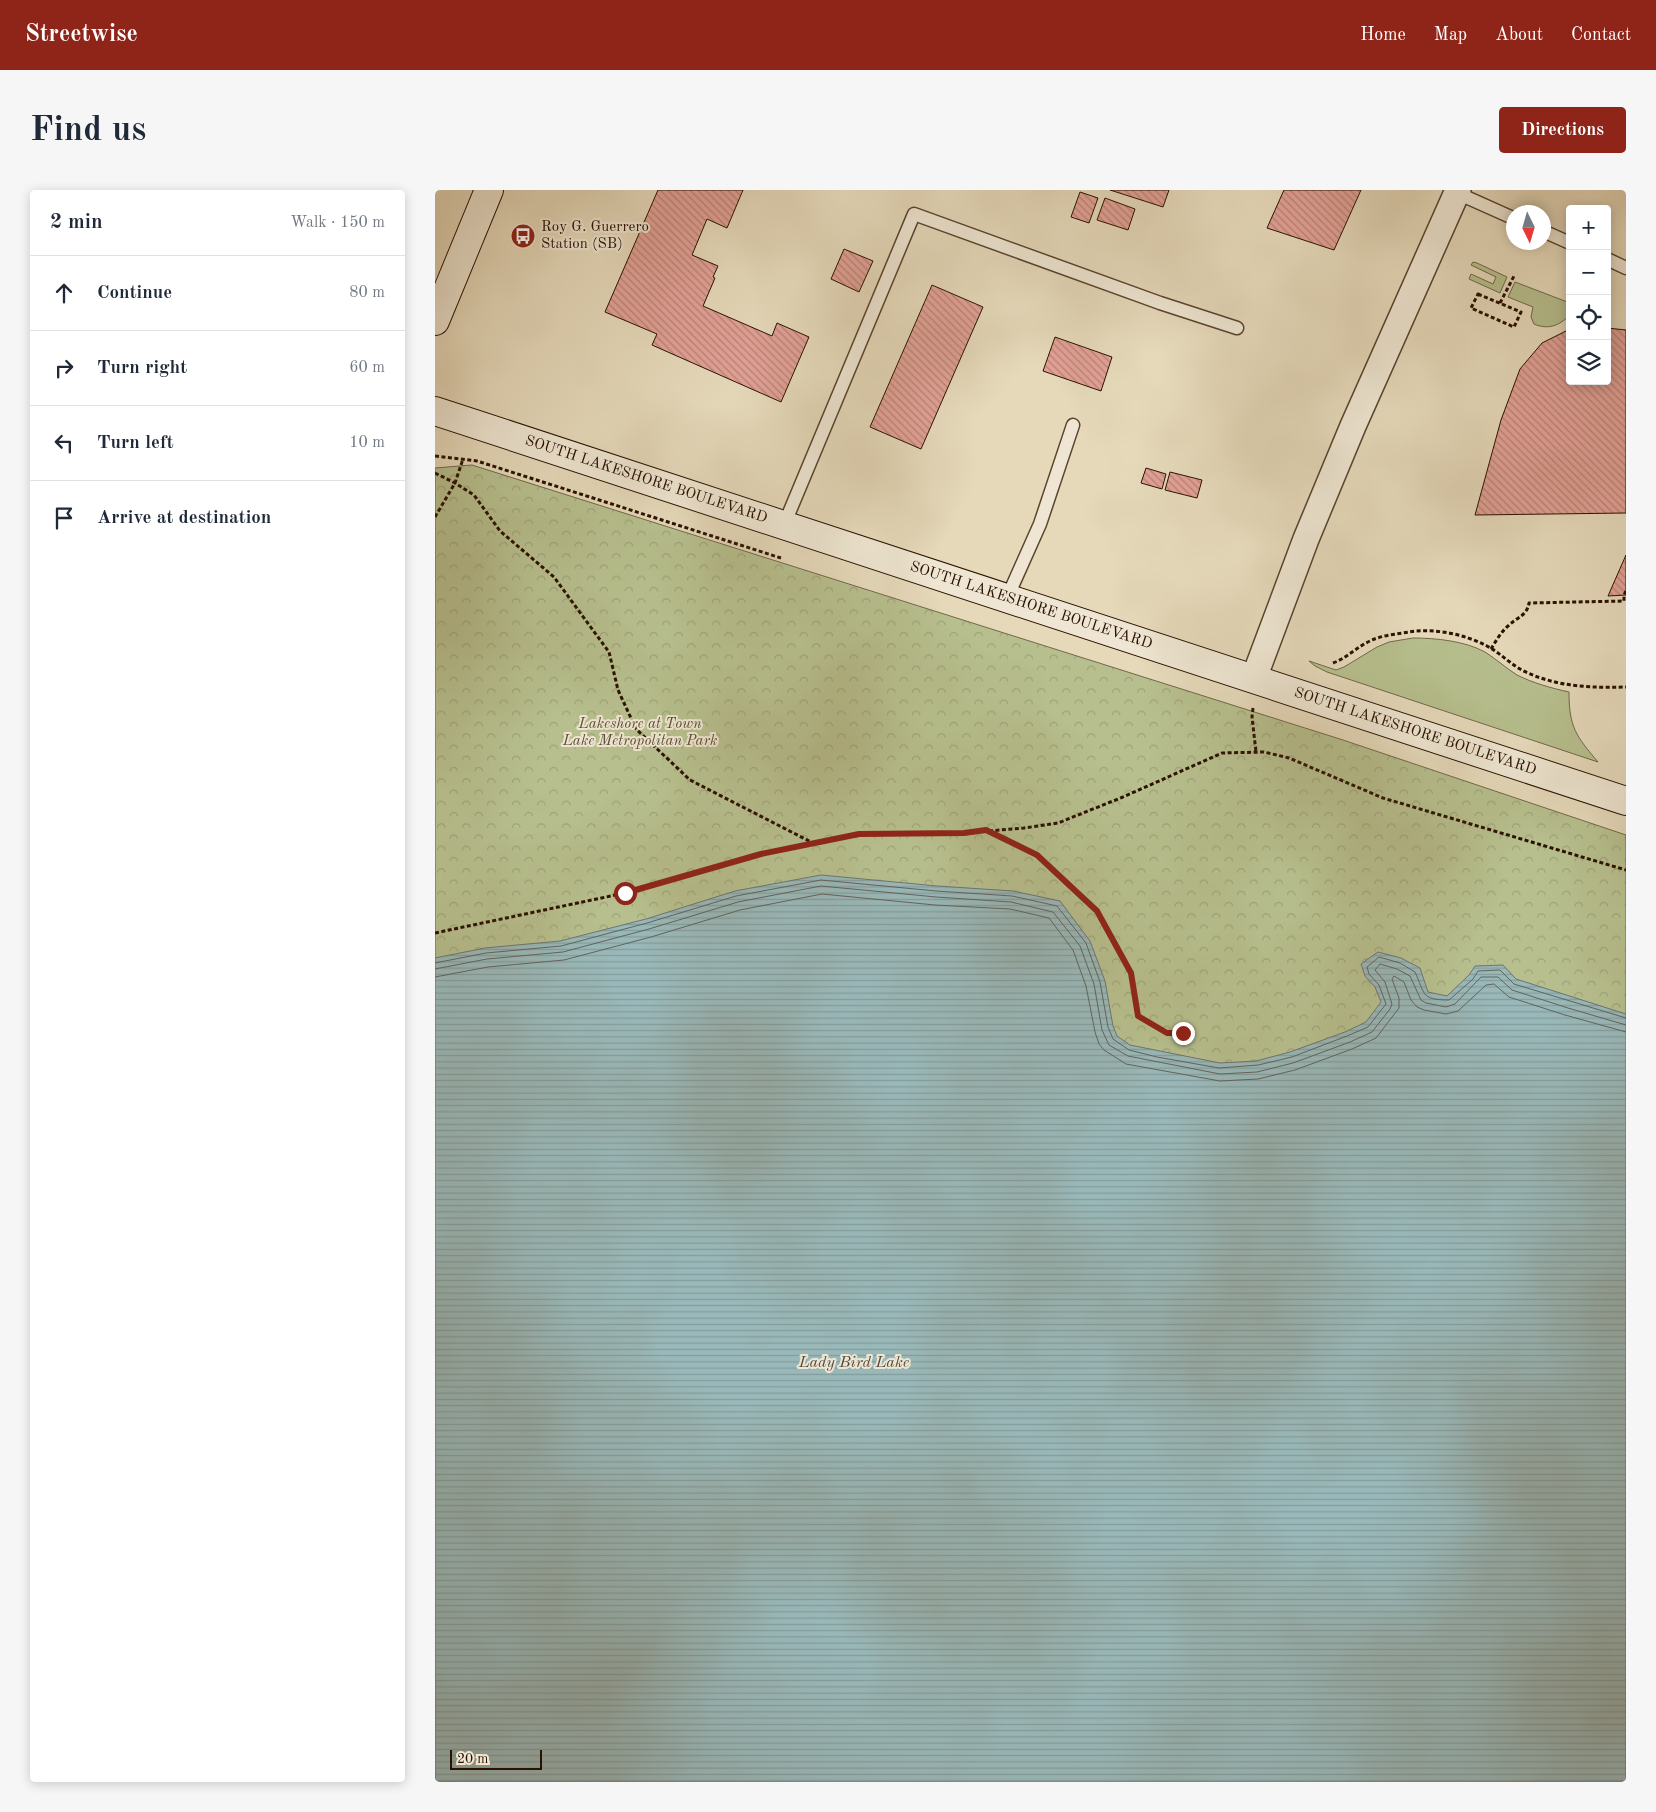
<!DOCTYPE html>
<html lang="en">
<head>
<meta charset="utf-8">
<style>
	:root { --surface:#fff; --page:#f6f6f7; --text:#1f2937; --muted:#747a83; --line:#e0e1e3; --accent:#8f2418 }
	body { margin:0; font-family:"Old Standard TT",serif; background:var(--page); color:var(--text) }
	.controls { position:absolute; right:15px; top:15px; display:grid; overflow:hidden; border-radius:5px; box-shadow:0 2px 12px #0003 }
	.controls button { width:45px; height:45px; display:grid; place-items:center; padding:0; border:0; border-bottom:1px solid var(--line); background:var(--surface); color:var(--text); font:25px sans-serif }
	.compass { position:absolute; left:1071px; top:15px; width:45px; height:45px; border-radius:50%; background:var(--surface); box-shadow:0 2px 12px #0003; rotate:175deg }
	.scale { position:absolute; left:15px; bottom:12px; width:92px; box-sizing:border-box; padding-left:5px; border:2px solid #2b1100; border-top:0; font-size:14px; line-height:18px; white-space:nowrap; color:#2b1100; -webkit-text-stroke:4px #eee6d2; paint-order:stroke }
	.stop { position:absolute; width:15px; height:15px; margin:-11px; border:4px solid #8f2418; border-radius:50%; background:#fff }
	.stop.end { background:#8f2418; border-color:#fff; box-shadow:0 1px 5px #0008 }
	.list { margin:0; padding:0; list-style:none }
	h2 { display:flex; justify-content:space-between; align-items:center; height:65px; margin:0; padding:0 20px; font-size:21px }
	h2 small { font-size:16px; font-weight:400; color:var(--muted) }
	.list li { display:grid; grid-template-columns:32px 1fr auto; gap:15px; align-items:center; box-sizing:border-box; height:75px; padding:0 20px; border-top:1px solid var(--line) }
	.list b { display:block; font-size:19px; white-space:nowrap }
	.list em { font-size:16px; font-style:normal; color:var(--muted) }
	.icon { flex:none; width:28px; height:28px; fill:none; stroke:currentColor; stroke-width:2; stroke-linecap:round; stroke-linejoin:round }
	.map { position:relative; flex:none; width:1191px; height:1592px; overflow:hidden; border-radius:5px }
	header { display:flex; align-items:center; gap:30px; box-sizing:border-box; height:70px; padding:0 25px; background:var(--accent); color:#fff }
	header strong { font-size:24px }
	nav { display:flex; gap:28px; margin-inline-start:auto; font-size:18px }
	.intro { display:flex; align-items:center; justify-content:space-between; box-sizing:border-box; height:120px; padding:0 30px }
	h1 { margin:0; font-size:35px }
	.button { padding:12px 22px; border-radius:5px; background:var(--accent); color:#fff; font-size:18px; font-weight:700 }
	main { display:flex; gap:30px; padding:0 30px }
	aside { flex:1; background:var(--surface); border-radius:5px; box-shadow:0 2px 12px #0003 }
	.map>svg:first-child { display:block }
</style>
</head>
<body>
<header>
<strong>Streetwise</strong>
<nav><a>Home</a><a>Map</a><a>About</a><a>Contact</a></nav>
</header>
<div class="intro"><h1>Find us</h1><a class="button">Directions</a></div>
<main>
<aside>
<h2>2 min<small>Walk · 150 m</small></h2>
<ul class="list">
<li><svg class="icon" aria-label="ahead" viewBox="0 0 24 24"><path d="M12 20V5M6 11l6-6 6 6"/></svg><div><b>Continue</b></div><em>80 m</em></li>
<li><svg class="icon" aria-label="right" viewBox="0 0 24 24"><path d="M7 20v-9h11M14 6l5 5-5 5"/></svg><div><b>Turn right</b></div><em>60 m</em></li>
<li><svg class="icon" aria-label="left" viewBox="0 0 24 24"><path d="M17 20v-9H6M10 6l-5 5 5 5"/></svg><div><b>Turn left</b></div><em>10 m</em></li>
<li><svg class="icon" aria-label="arrive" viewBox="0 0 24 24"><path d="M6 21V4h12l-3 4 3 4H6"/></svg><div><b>Arrive at destination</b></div></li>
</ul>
</aside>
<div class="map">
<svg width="1191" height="1592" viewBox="0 0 1191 1592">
	<defs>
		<pattern id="park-crowns" width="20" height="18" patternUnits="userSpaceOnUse" patternTransform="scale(1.25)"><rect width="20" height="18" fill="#b7bf8e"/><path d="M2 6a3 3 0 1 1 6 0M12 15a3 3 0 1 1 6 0" fill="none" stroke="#9ea379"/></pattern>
		<pattern id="water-rules" width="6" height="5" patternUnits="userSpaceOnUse" patternTransform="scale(1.25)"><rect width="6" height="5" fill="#99b8b9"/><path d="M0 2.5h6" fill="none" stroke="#849d9d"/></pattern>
		<pattern id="building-back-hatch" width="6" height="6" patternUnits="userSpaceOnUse" patternTransform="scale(1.25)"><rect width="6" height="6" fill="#e2a196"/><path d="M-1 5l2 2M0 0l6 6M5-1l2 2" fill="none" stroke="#b78278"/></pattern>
	</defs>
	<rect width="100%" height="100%" fill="#e5d9ba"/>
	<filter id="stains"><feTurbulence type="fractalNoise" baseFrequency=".004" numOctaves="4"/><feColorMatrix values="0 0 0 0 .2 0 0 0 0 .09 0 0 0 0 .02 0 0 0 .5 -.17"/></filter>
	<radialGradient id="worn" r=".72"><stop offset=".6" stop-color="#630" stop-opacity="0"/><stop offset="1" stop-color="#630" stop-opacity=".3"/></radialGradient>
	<path fill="#b7bf8e" stroke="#716847" d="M1038,72L1042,73L1072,87L1065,103L1034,89L1036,84L1058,94L1061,87L1036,75Z
		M1080,92L1135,113V125C1124,136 1113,140 1099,134L1096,127L1098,117L1073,107Z
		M978,448C1001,448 1030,451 1050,462C1061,469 1071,478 1082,485C1098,493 1116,498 1134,502C1134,537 1141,546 1163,572L892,482L880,476L874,471L901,480L909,477L942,457L954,452Z"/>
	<path fill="url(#park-crowns)" stroke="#716847" d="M37,275L908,550L1191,645V870L800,895L0,802V278Z"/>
	<path fill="url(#water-rules)" stroke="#6d756f" d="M386,685L502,696L578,701L625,711L655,751L670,791L678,836L682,846L695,855L785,873L821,871L855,862L910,842L931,832L946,812L940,797L930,786L926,774L943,762L966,768L985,778L993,802L1012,806L1034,785L1040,776L1068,775L1081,789L1191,824V1592H0V768L50,758L125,751L211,729L300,701Z"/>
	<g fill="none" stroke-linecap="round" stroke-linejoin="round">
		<path stroke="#62645c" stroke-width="1" d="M0,773L51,763L126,756L212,733L301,706L386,690L501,701L577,706L622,716L651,753L665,792L673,837L678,849L694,860L722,867L784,878L823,875L857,867L912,846L933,837L951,814L944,795L934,784L932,777L944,767L965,773L980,782C990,803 985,810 1014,810L1038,789L1043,781L1065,780L1079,794L1191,828
			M0,779L52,769L128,762L214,739L303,712L386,696L501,707L576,712L618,722L645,756L659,794L667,840L674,855L693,866L785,884L822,882L858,873L915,852L937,842L955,819L957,814L950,792L940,780L945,774L962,779L975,786L986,810L991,813L1011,817L1020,814L1046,787H1063L1077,800L1133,818L1191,835
			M0,787L53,777L129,770L216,747L305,720L387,704L500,715L575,719L614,728L638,760L651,796L660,842L664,854L669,860L691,874L785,891L823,889L860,880L917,859L941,848L964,818V808L957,789L959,786L969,792L976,810L982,817L989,820L1011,824L1023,821L1051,795L1059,794L1074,807L1130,825L1191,842"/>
	</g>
	<path fill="url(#building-back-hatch)" stroke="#2b1100" d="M223,0H308L292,38L272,29L257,65L283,76L278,87L280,88L268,116L337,146L342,133L374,147L346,212L217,155L222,144L170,122Z
		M675,0H734L728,17Z
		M849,0H926L899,60L832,38Z
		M645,2L663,8L654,33L636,27Z
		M670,8L700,19L693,40L662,30Z
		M409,59L438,71L424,102L396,89Z
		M497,95L548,117L486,259L435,237Z
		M1172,138L1191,140V323L1040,325L1066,230L1085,179L1107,153L1135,139V191H1172Z
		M620,147L677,167L666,201L608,181Z
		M711,278L731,284L727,299L706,293Z
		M735,282L767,290L762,308L730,300Z
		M1191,365V405L1173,406Z"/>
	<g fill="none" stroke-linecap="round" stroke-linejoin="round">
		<defs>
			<path id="lane" d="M1022,3L1078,28
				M1108,41L1135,53
				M1172,69L1191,78
				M349,335L479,24L725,113L802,138
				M572,408L605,334L638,235"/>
			<path id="street" d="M819,488L871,349L918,236L1023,0"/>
			<path id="secondary" d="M0,131L54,0
				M0,221L1191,611"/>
		</defs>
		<use href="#lane" stroke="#5a432e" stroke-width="15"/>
		<use href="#street" stroke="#5a432e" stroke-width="28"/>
		<use href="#secondary" stroke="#2b1100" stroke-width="30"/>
		<path stroke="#2b1100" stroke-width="3" stroke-dasharray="4 2.5" stroke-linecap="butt" d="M1043,104L1086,122L1079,137L1036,118Z
			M1065,113L1079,86
			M0,266L42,271L346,368
			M0,283L20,293L39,305L65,341L119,387L174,462L183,500L201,539L255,590L378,653
			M0,327L20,293L28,269
			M1056,459C1061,451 1066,442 1073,436C1082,427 1092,426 1094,413L1189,411V405L1191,401
			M898,473C912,468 923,456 937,450C948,445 963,444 974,442C1000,438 1029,444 1052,456C1067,464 1078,477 1093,483C1124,497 1158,498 1191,497
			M818,518L817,527L821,562
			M552,641L602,665L662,721L696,783L703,826L732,843H748
			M0,743L190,703L326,664L424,645L529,643L589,638L623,633L688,607L787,563L829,562L854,568L948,608L1191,680"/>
		<use href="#lane" stroke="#eee6d2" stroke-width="12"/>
		<use href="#street" stroke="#eee6d2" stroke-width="25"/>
		<use href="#secondary" stroke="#eee6d2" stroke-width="28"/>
	</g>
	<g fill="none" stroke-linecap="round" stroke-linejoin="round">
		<path stroke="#8f2418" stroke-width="6" d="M190,703L326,664L424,644L529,643L551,640L602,665L662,721L696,783L703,826L732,843H748"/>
	</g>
	<defs>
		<symbol id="bus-disc" viewBox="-11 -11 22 22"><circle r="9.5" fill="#8f2418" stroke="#eee6d2"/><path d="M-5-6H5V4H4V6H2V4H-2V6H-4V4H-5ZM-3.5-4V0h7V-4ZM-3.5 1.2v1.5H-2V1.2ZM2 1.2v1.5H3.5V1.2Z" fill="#fff"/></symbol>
	</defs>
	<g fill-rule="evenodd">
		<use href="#bus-disc" x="74" y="32" width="28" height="28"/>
	</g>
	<g text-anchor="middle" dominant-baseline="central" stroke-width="4" stroke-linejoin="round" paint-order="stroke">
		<g font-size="15" fill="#2b1100" stroke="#eee6d2" text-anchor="start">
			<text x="106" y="37">Roy G. Guerrero<tspan x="106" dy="17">Station (SB)</tspan></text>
		</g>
		<g font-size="15" fill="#2b1100" stroke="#eee6d2">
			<text transform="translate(211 290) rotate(18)">SOUTH LAKESHORE BOULEVARD</text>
			<text transform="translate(596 416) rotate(18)">SOUTH LAKESHORE BOULEVARD</text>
			<text transform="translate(980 542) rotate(18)">SOUTH LAKESHORE BOULEVARD</text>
		</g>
		<g font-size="15" font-style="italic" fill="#5c4e32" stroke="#eee6d2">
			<text x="205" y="534">Lakeshore at Town<tspan x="205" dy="17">Lake Metropolitan Park</tspan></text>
		</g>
		<g font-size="16" font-style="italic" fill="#524b41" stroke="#eee6d2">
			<text x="419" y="1173">Lady Bird Lake</text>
		</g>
	</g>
	<rect width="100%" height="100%" filter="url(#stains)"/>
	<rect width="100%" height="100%" fill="url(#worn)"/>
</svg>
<div class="controls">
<button>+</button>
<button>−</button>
<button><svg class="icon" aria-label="locate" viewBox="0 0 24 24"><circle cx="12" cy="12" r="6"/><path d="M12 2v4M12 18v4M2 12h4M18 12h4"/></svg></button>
<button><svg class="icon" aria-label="layers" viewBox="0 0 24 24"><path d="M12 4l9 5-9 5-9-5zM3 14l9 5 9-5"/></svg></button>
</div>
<svg class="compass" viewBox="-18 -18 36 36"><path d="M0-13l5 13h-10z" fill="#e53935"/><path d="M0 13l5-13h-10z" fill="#747a83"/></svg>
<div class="scale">20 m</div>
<div class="stop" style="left:190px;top:703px"></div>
<div class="stop end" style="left:748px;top:843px"></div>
</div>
</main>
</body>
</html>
